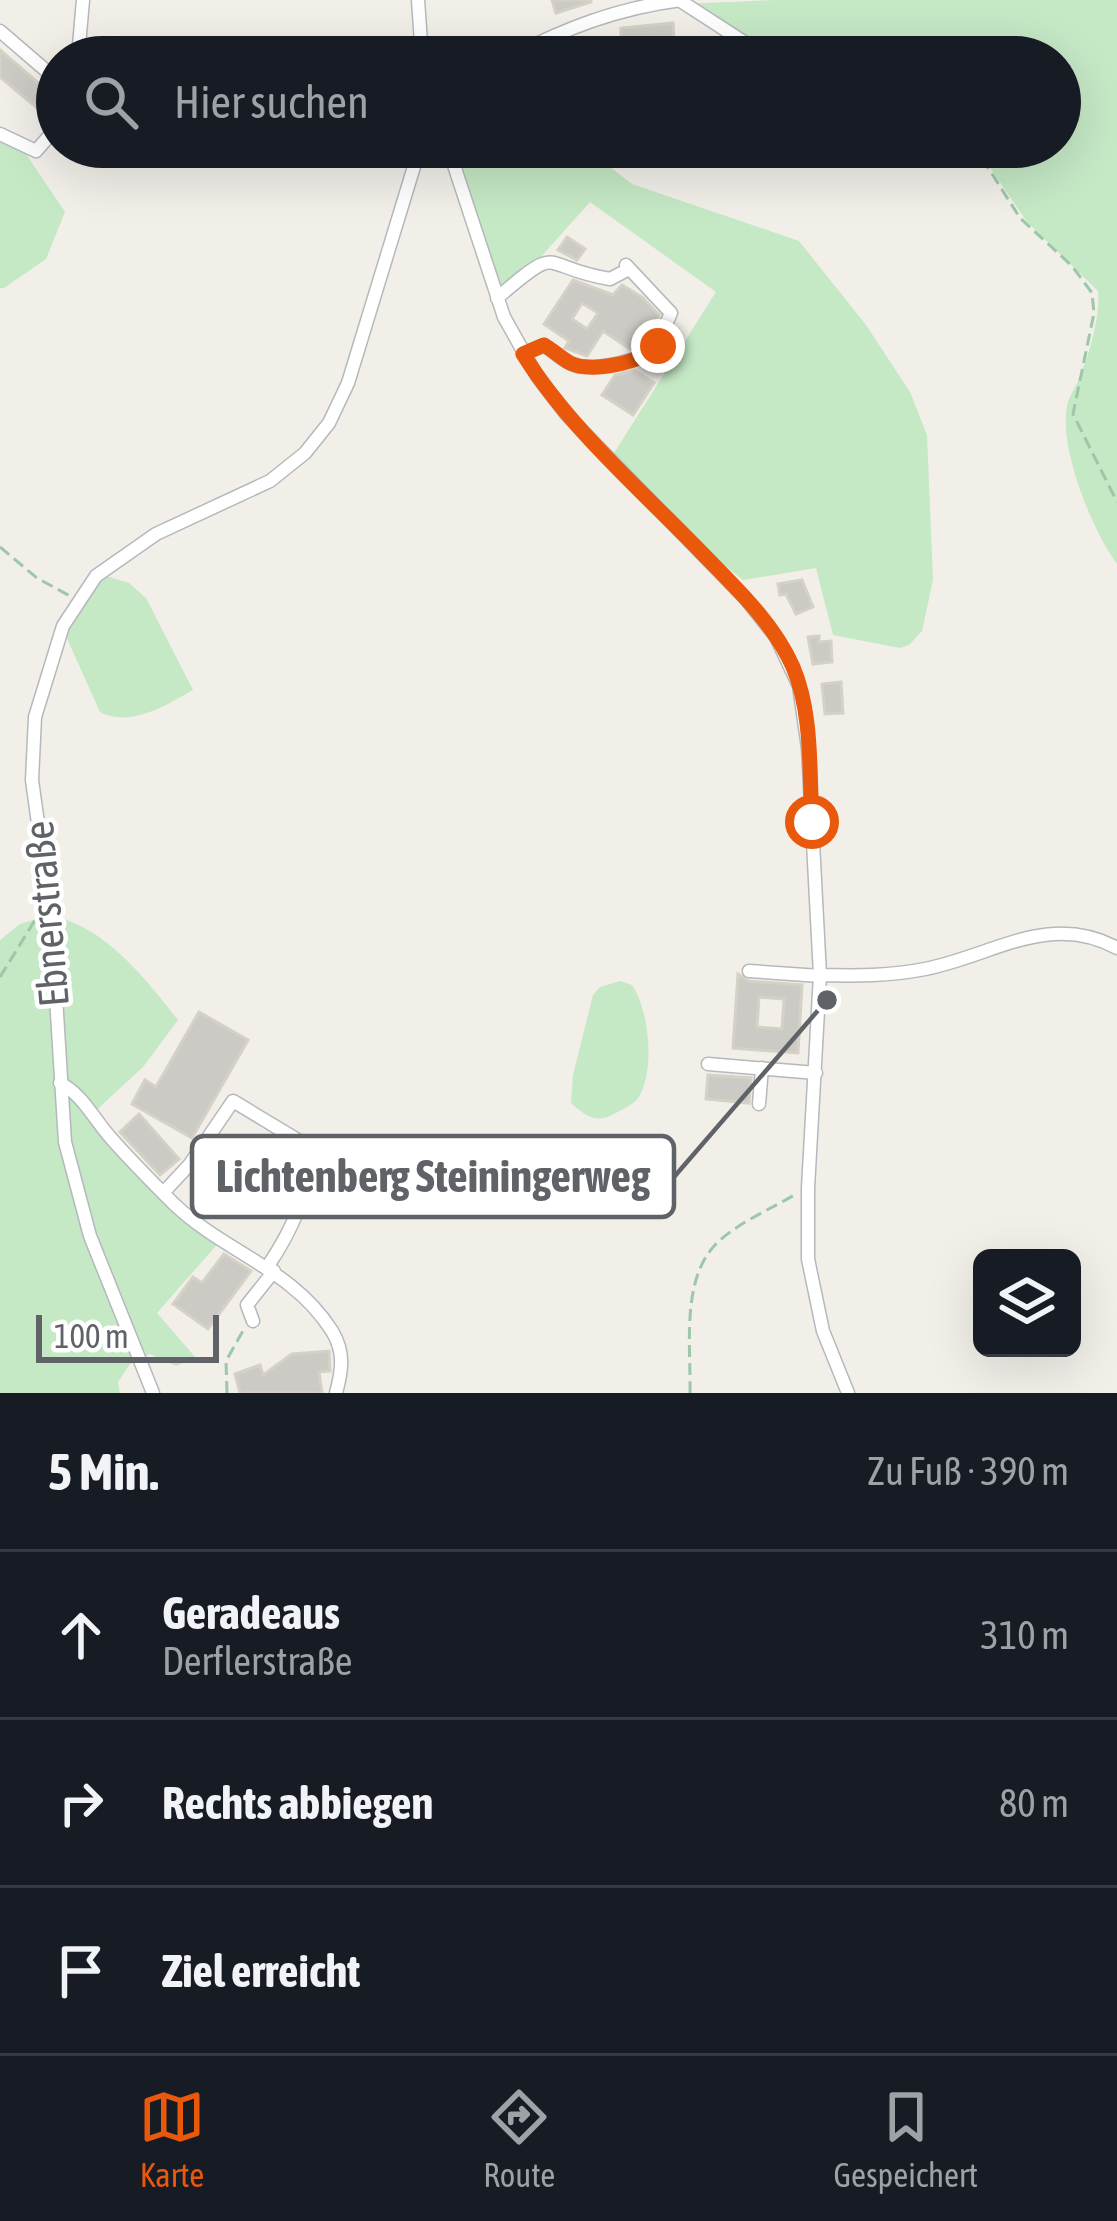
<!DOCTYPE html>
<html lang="de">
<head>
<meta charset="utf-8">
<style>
	:root { --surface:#171b24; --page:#20242c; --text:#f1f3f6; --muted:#9ea1a6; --line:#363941; --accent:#ea580c }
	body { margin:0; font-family:"Asap Condensed",sans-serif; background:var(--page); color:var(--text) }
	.controls { position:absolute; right:36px; bottom:36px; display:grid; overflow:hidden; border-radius:18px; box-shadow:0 12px 48px #0002 }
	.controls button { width:108px; height:108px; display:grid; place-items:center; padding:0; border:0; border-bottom:3px solid var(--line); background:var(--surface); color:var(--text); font:60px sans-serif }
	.scale { position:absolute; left:36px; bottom:30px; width:183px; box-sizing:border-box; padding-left:12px; border:6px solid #5f6368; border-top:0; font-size:33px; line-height:42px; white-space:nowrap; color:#5f6368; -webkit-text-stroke:9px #fff; paint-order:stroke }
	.stop { position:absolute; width:36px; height:36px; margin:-27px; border:9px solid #ea580c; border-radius:50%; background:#fff }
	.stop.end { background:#ea580c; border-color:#fff; box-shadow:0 3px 12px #0008 }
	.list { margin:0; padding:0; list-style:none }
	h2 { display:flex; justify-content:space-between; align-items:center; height:156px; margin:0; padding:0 48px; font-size:51px }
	h2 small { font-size:39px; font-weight:400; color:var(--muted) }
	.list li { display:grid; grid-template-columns:78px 1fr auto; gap:36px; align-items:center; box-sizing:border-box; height:168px; padding:0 48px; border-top:3px solid var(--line) }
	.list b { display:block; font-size:45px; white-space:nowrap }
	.list p { margin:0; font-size:39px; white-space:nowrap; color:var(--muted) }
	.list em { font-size:39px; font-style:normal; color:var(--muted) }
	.icon { flex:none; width:66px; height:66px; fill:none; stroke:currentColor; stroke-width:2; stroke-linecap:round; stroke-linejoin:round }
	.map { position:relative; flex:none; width:1117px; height:1393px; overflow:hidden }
	.search { position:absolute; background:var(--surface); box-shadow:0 12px 48px #0002; left:36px; right:36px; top:36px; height:132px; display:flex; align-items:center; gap:30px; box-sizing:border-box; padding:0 42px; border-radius:66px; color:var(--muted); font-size:45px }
	.sheet { height:660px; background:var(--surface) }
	nav { display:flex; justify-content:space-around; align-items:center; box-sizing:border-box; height:168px; border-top:3px solid var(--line); background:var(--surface); font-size:33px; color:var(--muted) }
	nav a { display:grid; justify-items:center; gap:6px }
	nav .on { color:var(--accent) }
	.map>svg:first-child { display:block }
</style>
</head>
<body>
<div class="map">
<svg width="1117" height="1393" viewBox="0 0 1117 1393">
	<rect width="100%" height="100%" fill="#f1efe8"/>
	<path fill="#c5e8c5" d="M774,0H1117V564C1092,530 1059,449 1067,406C1068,398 1075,389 1078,381C1089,355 1100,319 1098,291L1027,222L976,147H1060V57H767L690,16L680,4Z
		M0,137L24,151L65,212L46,259L4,288H0Z
		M455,147H578L595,155L632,184L799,241L866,325L910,392L927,435L933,580L922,631L909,645L900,648L833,635L816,568L743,580L719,561L614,453L716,292L590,202L504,298Z
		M106,576L129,583L146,598L193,690C166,705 131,728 100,712L65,634L89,592Z
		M46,916C100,920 147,980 178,1020L143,1067L91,1115L145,1180L221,1240L157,1313L196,1358L176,1366L150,1354L130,1364L118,1382L120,1393H0V940L20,924Z
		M620,981L632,985C649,1010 656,1071 638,1098C633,1105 621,1110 614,1114C595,1124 586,1116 571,1103L573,1075L593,995L600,987Z"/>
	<path fill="#cccac5" stroke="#d6d1c6" stroke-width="3" fill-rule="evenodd" d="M552,0H591V2L556,13Z
		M673,23L674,40L642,42V57H620L621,28Z
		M0,50L57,99V105L48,117L0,77Z
		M567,237L585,249L577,260L558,250Z
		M573,280L613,295L622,285L643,298L659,315L643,344L630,349L603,331L587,356L565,348L569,341L544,324ZM582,303L598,313L587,329L572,319Z
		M634,370L654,383L633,415L602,395L615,375Z
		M802,580L813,607L796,614L786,594L780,595L778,584Z
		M819,636V642L831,641L832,662L813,664L808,637Z
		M841,682L843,713L825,714L822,684Z
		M738,974L748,981L802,985L798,1053L733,1048ZM759,997L784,999L782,1029L757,1027Z
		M199,1012L248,1040L192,1138L132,1104L145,1080L156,1087Z
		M708,1075L751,1078L749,1103L706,1099Z
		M139,1114L179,1159L160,1175L120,1132Z
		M224,1254L251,1271L208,1329L173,1304L193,1277L202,1283Z
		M329,1351L330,1371L319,1372L322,1393H240L235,1374L260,1365L263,1375L292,1354Z"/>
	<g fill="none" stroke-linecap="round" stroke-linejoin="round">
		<defs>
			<path id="minor" d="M418,0L422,57
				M679,0L767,57
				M0,31L57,80
				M78,57L83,0
				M510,57C566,28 618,8 681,0
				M704,57L737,55L749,47
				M0,134L36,151L57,127
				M448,147L504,317L537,376L566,414L746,599L776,637L799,686L808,748L820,975L808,1188V1259L823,1331L848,1393
				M497,298C564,241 537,267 610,279L629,269
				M523,354L544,345C554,352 565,363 577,366C601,370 633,361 654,351L671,313L626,265
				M749,971L820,976
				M820,975C856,976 890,976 925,969C992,956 1049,911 1117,948
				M708,1064L816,1073
				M60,1083C82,1094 94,1119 110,1137C130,1160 152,1182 174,1204C224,1252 293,1269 332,1331C345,1352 342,1371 336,1393
				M759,1104L762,1068
				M163,1193L190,1164L233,1101L301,1142C318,1181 290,1233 268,1266
				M253,1321L247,1305L274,1271
				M153,1393L90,1236L65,1142L51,917L32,780L35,717L63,626L96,576L156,534L270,481L305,453L329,423L348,383L420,147"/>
		</defs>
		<use href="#minor" stroke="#b5b8bc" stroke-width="15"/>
		<path stroke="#9cc7a9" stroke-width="3" stroke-dasharray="12 6" stroke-linecap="butt" d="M968,147L989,169L1020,218L1072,266L1092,293L1094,313L1073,414L1117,502
			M0,547L37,578L70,596
			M0,977L40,912
			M227,1393L226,1361L244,1329
			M690,1393C691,1348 681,1281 715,1245C735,1224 771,1209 796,1194"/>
		<use href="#minor" stroke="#fff" stroke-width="12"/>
	</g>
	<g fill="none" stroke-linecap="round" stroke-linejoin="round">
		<path stroke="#ea580c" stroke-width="15" d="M658,346C641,363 592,373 570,363C561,358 553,350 544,345L523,354C570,429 640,489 701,552C735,587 773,622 793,667C813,714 809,772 812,822"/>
	</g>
	<g text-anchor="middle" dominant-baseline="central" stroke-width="9" stroke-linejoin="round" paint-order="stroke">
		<g font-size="42" fill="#5f6368" stroke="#fff">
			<text transform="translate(46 914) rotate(-95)">Ebnerstraße</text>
		</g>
	</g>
	<path fill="none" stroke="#5f6368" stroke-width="4.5" d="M827 1000L674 1177"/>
	<circle fill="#5f6368" stroke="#fff" stroke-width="4.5" cx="827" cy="1000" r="12"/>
	<rect fill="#fff" stroke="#5f6368" stroke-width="4.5" x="192" y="1136" width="482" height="81" rx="12"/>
	<g font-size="45" text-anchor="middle" font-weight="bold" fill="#5f6368">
		<text x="433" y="1192">Lichtenberg Steiningerweg</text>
	</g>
</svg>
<div class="controls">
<button><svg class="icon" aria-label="layers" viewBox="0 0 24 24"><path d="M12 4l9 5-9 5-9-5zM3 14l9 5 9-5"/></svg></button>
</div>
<div class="scale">100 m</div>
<div class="stop" style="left:812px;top:822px"></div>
<div class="stop end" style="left:658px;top:346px"></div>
<div class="search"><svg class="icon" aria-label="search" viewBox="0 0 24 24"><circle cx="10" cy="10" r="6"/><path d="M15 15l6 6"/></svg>Hier suchen</div>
</div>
<section class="sheet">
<h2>5 Min.<small>Zu Fuß · 390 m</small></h2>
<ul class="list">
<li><svg class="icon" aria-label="ahead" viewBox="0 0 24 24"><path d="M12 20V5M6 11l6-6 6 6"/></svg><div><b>Geradeaus</b><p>Derflerstraße</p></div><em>310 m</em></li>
<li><svg class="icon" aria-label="right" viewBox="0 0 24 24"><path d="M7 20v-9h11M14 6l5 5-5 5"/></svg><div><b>Rechts abbiegen</b></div><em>80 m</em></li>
<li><svg class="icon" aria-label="arrive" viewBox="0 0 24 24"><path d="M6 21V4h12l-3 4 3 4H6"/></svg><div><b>Ziel erreicht</b></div></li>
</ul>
</section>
<nav>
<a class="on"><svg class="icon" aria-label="map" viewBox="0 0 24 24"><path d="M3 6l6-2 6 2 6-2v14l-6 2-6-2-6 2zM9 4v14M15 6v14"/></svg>Karte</a>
<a><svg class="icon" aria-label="directions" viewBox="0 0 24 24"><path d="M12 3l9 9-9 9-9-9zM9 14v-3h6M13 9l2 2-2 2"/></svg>Route</a>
<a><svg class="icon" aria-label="saved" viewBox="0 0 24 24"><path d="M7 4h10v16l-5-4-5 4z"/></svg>Gespeichert</a>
</nav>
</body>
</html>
